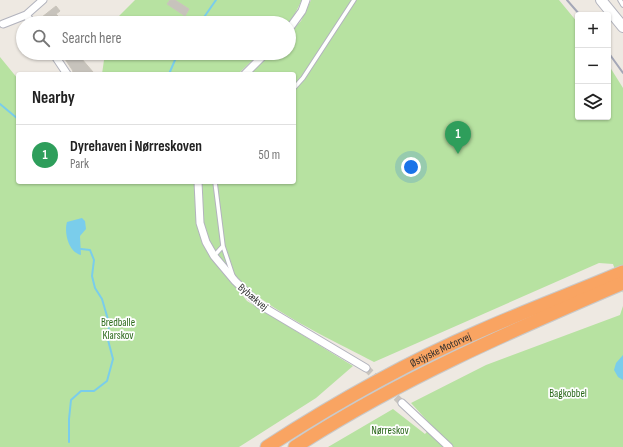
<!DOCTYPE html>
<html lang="en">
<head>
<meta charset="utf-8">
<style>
	:root { --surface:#fff; --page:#f6f6f6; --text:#222; --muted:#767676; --line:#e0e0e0; --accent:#7c3aed }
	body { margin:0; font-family:"Sofia Sans Condensed",sans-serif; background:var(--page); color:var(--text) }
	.controls { position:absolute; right:12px; top:12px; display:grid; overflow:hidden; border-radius:4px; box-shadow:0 1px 3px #0004 }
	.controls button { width:36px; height:36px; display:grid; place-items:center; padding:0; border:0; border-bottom:1px solid var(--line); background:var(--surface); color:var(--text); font:20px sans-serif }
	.you { position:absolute; left:411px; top:167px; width:14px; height:14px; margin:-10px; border:3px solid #fff; border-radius:50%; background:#1a73e8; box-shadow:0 0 0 6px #1a73e833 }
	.badge { display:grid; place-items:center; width:26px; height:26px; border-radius:50%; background:var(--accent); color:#fff; font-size:13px; font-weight:700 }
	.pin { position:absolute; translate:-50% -33px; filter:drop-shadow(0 1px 2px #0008) }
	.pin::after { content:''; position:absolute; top:21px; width:14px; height:12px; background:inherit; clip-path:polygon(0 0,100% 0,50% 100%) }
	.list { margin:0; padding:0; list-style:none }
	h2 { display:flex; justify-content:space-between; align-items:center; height:52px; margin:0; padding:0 16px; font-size:17px }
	h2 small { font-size:13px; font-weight:400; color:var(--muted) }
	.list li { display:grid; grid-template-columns:26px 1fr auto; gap:12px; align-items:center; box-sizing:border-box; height:60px; padding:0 16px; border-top:1px solid var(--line) }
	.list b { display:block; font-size:15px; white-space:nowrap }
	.list p { margin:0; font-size:13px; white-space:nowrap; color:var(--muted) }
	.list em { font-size:13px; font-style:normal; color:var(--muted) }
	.icon { flex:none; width:22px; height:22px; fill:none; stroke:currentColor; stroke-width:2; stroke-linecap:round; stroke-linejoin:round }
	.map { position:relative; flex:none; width:623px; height:447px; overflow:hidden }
	.search { position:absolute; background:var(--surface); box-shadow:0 1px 3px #0004; left:16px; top:16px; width:280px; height:44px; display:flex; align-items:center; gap:10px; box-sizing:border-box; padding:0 14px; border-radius:22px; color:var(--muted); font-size:15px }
	.panel { position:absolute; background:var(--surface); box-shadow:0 1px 3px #0004; left:16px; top:72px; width:280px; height:112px; border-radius:4px }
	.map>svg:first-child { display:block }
</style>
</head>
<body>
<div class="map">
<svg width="623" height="447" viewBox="0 0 623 447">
	<rect width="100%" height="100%" fill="#eee9e2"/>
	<path fill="#b7e2a1" d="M135,0H302L289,25V23H112Z
		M311,0H559L578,23V117H608V64L623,88V293L613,264L599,263L374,362C322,334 224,293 206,234C201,218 203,198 202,182H294V74H248L269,53H289V33L301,21Z
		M105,53H260L238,74H102Z
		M0,57L18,79V182H196C197,205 195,227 205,248L247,301L353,366L316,398L239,447H0Z
		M623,306V447H328L393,409L425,434L432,426L411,403L486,365L620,315Z"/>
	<path fill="#7acdeb" d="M82,218L85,221L86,229L80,236L81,255C68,252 64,232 67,222Z
		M623,355V380L618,377L614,370L616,363Z"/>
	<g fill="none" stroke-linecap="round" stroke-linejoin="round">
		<path stroke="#7acdeb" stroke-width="2" d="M200,23L216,0
			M169,74L178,53
			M0,104L18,119
			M77,182H78
			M69,442V419L71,400L81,391H94L107,381L113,359L108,340L109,323L102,299L95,288L92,276L94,260L90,250L81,249"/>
	</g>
	<path fill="#c7c3bc" stroke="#cac5bb" d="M170,0H175L189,9L185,16L167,4Z
		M56,6L60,11L56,14L59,17L54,23H37V21Z
		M61,53H81L83,56L81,58L93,72L90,74H72L73,71Z"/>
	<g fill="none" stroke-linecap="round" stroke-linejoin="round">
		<path stroke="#c8c4be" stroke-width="7" stroke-dasharray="7 3.5" stroke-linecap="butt" d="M366,368L402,403"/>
		<defs>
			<path id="lane" d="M620,0L623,5
				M294,88L303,78L354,0
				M215,182L223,246L233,276
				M214,256L223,246"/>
			<path id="street" d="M26,15L32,23
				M3,24L26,15L43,0
				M289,29L302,11L306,0
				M53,53L67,74
				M245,74L266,53
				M198,182L200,223L206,242L214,256L235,281L260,305L366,368
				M402,403L449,447"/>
			<path id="secondary" d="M601,0L623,27"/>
			<g id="highway">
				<path id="s1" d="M267,447C335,403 406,363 480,331C527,310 576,292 623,272"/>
				<path d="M295,447C398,380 511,331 623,283"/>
			</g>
		</defs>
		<use href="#lane" stroke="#b2b3bd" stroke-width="5.5"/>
		<use href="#street" stroke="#b2b3bd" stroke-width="9"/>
		<use href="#secondary" stroke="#b2b3bd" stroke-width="12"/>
		<use href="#highway" stroke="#c9c9c9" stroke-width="15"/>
		<use href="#lane" stroke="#fff" stroke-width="3.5"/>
		<use href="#street" stroke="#fff" stroke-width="7"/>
		<use href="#secondary" stroke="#fff" stroke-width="10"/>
		<use href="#highway" stroke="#f9a462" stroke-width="13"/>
		<path stroke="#a4a7b7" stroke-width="2" d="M567,0L580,15
			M608,52L623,73"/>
	</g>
	<g text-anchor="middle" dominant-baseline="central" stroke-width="3.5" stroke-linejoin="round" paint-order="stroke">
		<g font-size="11" fill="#2e2e2e" stroke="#fff">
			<text transform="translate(253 297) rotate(40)">Bybækvej</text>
			<text stroke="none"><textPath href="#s1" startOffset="199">Østjyske Motorvej</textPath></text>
		</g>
		<g font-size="11" fill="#2e6b1e" stroke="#fff">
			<text x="118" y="322">Bredballe<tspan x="118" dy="13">Klarskov</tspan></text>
			<text x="568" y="393">Bagkobbel</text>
			<text x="390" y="430">Nørreskov</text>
		</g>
	</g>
</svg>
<div class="controls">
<button>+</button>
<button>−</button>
<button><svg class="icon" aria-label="layers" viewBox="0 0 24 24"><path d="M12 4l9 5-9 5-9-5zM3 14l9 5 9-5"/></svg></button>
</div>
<div class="you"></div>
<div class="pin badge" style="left:458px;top:154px;background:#2e9e5b">1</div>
<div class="search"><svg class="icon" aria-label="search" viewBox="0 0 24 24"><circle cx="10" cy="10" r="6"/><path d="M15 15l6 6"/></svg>Search here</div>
<section class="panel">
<h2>Nearby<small></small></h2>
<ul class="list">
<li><span class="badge" style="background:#2e9e5b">1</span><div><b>Dyrehaven i Nørreskoven</b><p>Park</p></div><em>50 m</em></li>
</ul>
</section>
</div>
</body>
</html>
